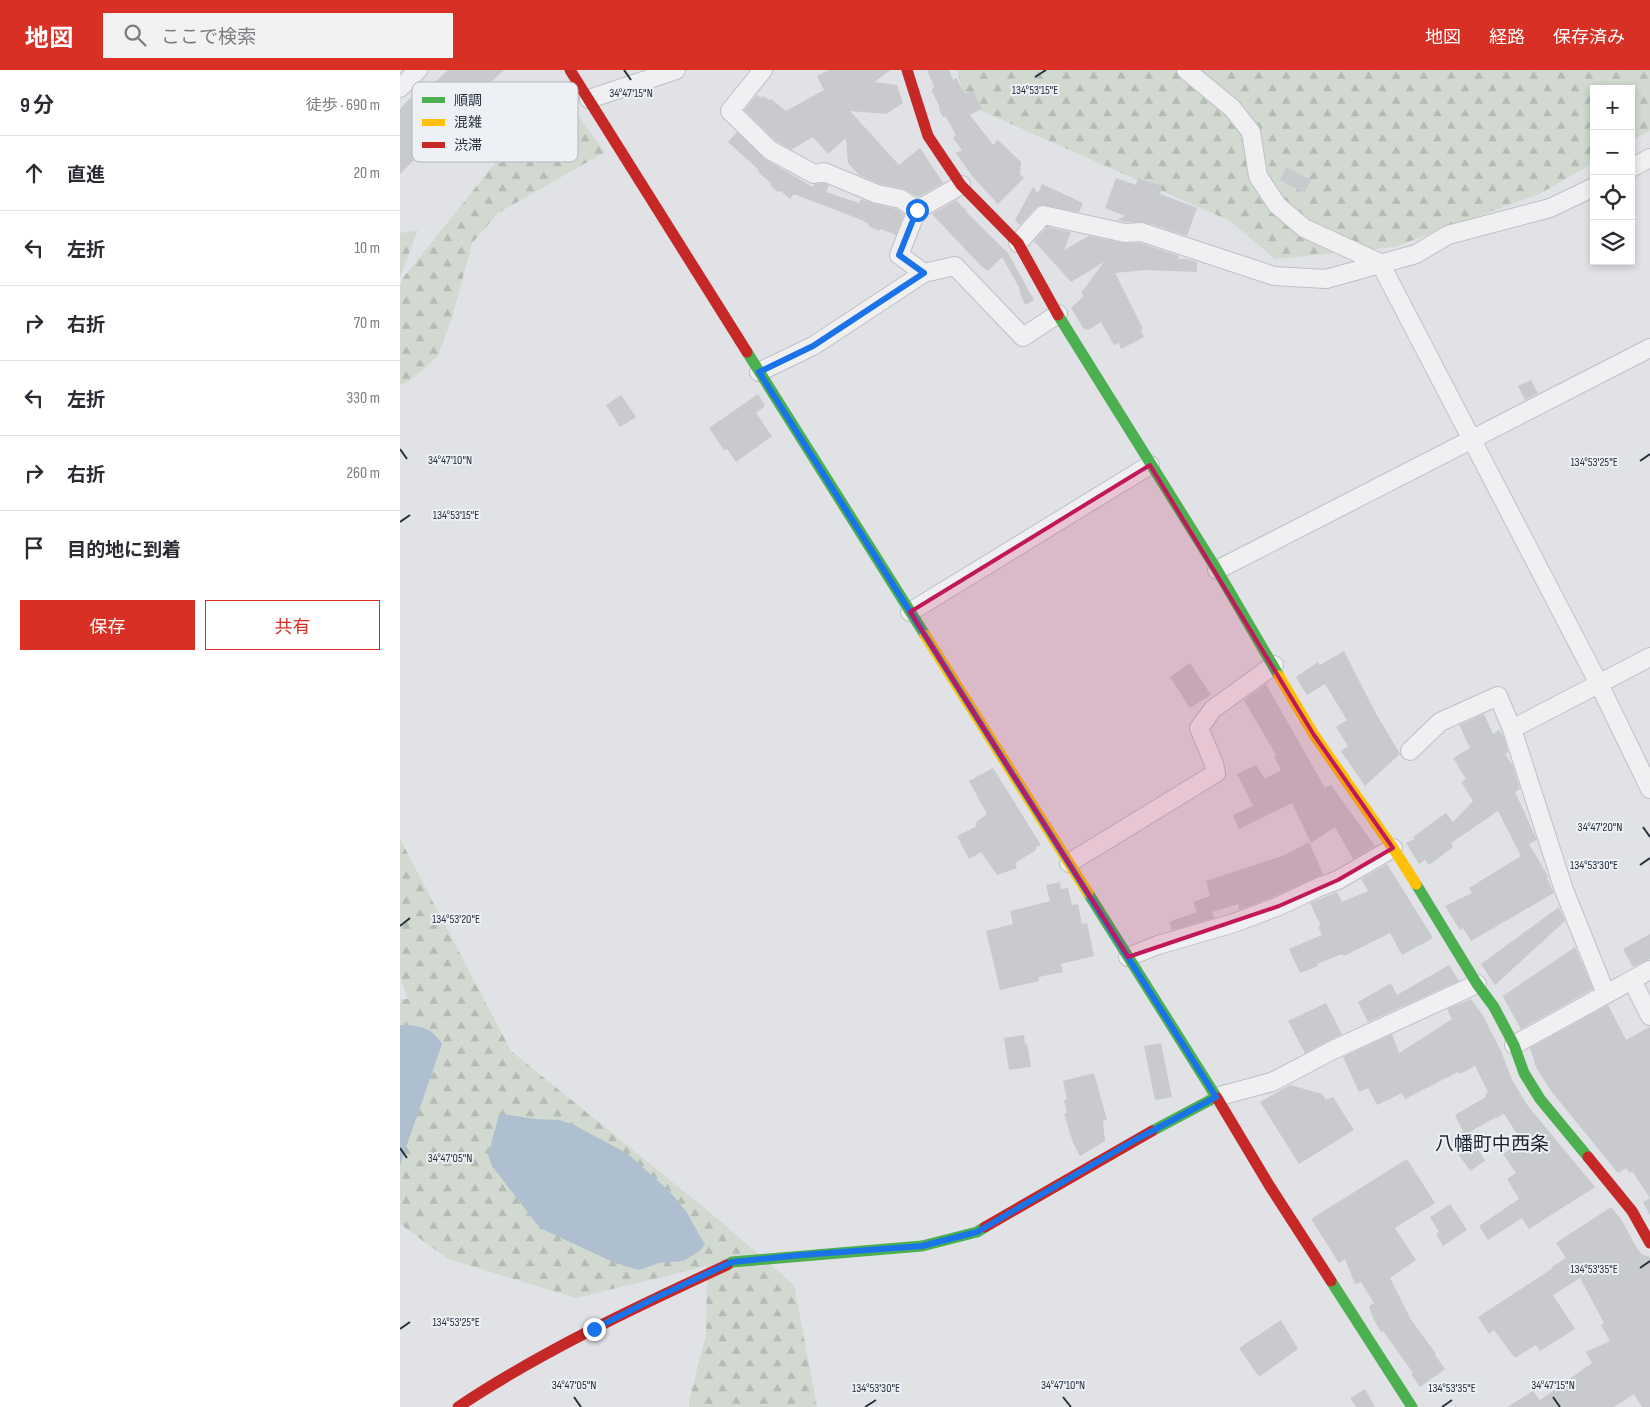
<!DOCTYPE html>
<html lang="ja">
<head>
<meta charset="utf-8">
<style>
	:root { --surface:#fff; --page:#f2f2f3; --text:#2b2b33; --muted:#7c7c81; --line:#e1e1e2; --accent:#d93025 }
	body { margin:0; font-family:"Sofia Sans Condensed","Noto Sans JP",sans-serif; background:var(--page); color:var(--text) }
	.controls { position:absolute; right:15px; top:15px; display:grid; overflow:hidden; border-radius:0px; box-shadow:0 2px 8px #0003 }
	.controls button { width:45px; height:45px; display:grid; place-items:center; padding:0; border:0; border-bottom:1px solid var(--line); background:var(--surface); color:var(--text); font:25px sans-serif }
	.stop { position:absolute; width:15px; height:15px; margin:-11px; border:4px solid #1a73e8; border-radius:50%; background:#fff }
	.stop.end { background:#1a73e8; border-color:#fff; box-shadow:0 1px 5px #0008 }
	.list { margin:0; padding:0; list-style:none }
	h2 { display:flex; justify-content:space-between; align-items:center; height:65px; margin:0; padding:0 20px; font-size:21px }
	h2 small { font-size:16px; font-weight:400; color:var(--muted) }
	.list li { display:grid; grid-template-columns:32px 1fr auto; gap:15px; align-items:center; box-sizing:border-box; height:75px; padding:0 20px; border-top:1px solid var(--line) }
	.list b { display:block; font-size:19px; white-space:nowrap }
	.list em { font-size:16px; font-style:normal; color:var(--muted) }
	.actions { display:flex; gap:10px; padding:15px 20px }
	.actions a { flex:1; padding:11px 0; border:1px solid var(--accent); border-radius:0px; text-align:center; font-size:18px; color:var(--accent) }
	.actions .main { background:var(--accent); color:#fff }
	.icon { flex:none; width:28px; height:28px; fill:none; stroke:currentColor; stroke-width:2; stroke-linecap:round; stroke-linejoin:round }
	.map { position:relative; flex:none; width:1250px; height:1337px; overflow:hidden }
	header { display:flex; align-items:center; gap:30px; box-sizing:border-box; height:70px; padding:0 25px; background:var(--accent); color:#fff }
	header strong { font-size:24px }
	nav { display:flex; gap:28px; margin-inline-start:auto; font-size:18px }
	.search { width:350px; height:45px; background:var(--page); display:flex; align-items:center; gap:12px; box-sizing:border-box; padding:0 18px; border-radius:0px; color:var(--muted); font-size:19px }
	main { display:flex }
	aside { flex:1; background:var(--surface) }
	.map>svg:first-child { display:block }
</style>
</head>
<body>
<header>
<strong>地図</strong>
<div class="search"><svg class="icon" aria-label="search" viewBox="0 0 24 24"><circle cx="10" cy="10" r="6"/><path d="M15 15l6 6"/></svg>ここで検索</div>
<nav><a>地図</a><a>経路</a><a>保存済み</a></nav>
</header>
<main>
<aside>
<h2>9 分<small>徒歩 · 690 m</small></h2>
<ul class="list">
<li><svg class="icon" aria-label="ahead" viewBox="0 0 24 24"><path d="M12 20V5M6 11l6-6 6 6"/></svg><div><b>直進</b></div><em>20 m</em></li>
<li><svg class="icon" aria-label="left" viewBox="0 0 24 24"><path d="M17 20v-9H6M10 6l-5 5 5 5"/></svg><div><b>左折</b></div><em>10 m</em></li>
<li><svg class="icon" aria-label="right" viewBox="0 0 24 24"><path d="M7 20v-9h11M14 6l5 5-5 5"/></svg><div><b>右折</b></div><em>70 m</em></li>
<li><svg class="icon" aria-label="left" viewBox="0 0 24 24"><path d="M17 20v-9H6M10 6l-5 5 5 5"/></svg><div><b>左折</b></div><em>330 m</em></li>
<li><svg class="icon" aria-label="right" viewBox="0 0 24 24"><path d="M7 20v-9h11M14 6l5 5-5 5"/></svg><div><b>右折</b></div><em>260 m</em></li>
<li><svg class="icon" aria-label="arrive" viewBox="0 0 24 24"><path d="M6 21V4h12l-3 4 3 4H6"/></svg><div><b>目的地に到着</b></div></li>
</ul>
<div class="actions"><a class="main">保存</a><a>共有</a></div>
</aside>
<div class="map">
<svg width="1250" height="1337" viewBox="0 0 1250 1337">
	<defs>
		<pattern id="forest-firs" width="22" height="20" patternUnits="userSpaceOnUse" patternTransform="scale(1.25)"><rect width="22" height="20" fill="#d1d9d0"/><path d="M5 1l3.5 6h-7zM16 11l3.5 6h-7z" fill="#b3bbb4"/></pattern>
	</defs>
	<rect width="100%" height="100%" fill="#e0e2e5"/>
	<path fill="url(#forest-firs)" d="M557,0H1250V60L1231,71V19H1194V93L1139,124L994,177L875,189L830,151L566,34Z
		M156,17L205,82L98,143L72,173L52,248L38,286L8,312L0,315V217L3,208Z
		M18,160L0,207V163Z
		M0,769L111,981L319,1150L394,1215L417,1337H289V1330L306,1266L307,1196L176,1228L48,1189L0,1154V929H8L0,907Z"/>
	<path fill="#aec0d0" d="M0,955C21,956 30,956 42,974L0,1095Z
		M103,1044L135,1049L159,1050L174,1055L228,1084L269,1121L286,1141L305,1175L298,1182L283,1191L259,1193L239,1200L215,1193L140,1158L92,1096L88,1085L99,1045Z"/>
	<path fill="#c8cacd" d="M48,0H104L72,30L27,76L17,74L18,86L0,104V39L10,28L14,32Z
		M429,0H491L474,12L497,15L503,33L486,44L450,41L499,95L520,78L543,113L518,127L504,119L480,114L459,105L448,93L446,68L428,84L413,67L391,80L376,71L344,40L357,25L362,28L363,26L369,30L371,29L386,41L424,20L417,6Z
		M527,0H549L553,10L556,8L565,24L573,21L582,39L570,45L593,75L598,70L621,92L620,104L624,108L598,134L572,106L556,83L562,80L553,68L556,65L546,47H543L539,40L540,38L532,21L534,16Z
		M337,62L365,89L413,117L414,114L423,113L429,115L426,122L459,133L461,129L475,134L497,139L504,144L496,165L481,159L479,161L468,156L469,154L459,149L394,124L390,129L381,121L378,122L370,115L371,113L358,102L359,100L328,72Z
		M886,97L911,110L904,123L880,110Z
		M716,108L736,115L738,108L762,116L760,124L797,138L787,166L744,152H726L717,150L725,146L705,138Z
		M642,114L683,133L679,142L640,135L635,138L620,155L615,150L633,117L638,123Z
		M556,130L568,142L565,141L608,183L634,230L625,235L619,220L620,219L602,187L588,201L580,195L532,144Z
		M647,157L671,162L664,180L689,166L723,173H740L779,186L778,189H787L797,192V202L746,200L715,203L743,259L741,260L744,267L721,279L719,273L714,275L701,252L688,260L683,258L671,238L684,226L681,223L704,192L671,212L634,171Z
		M1131,310L1138,323L1125,330L1118,316Z
		M358,324L365,336L356,343L372,366L336,392L327,379L324,380L309,358Z
		M221,325L236,347L220,357L206,335Z
		M944,581L974,640L1000,684L965,716L941,681L948,676L936,657L947,650L925,614L907,625L896,607L918,592L920,595Z
		M790,593L811,625L790,638L770,607Z
		M866,614L925,718L931,715L975,776L953,789L935,757L911,773L892,733L839,759L833,745L853,736L837,704L856,695L865,709L881,700L874,686L876,685L844,630Z
		M1084,644L1093,664L1099,660L1104,667L1108,682L1105,684L1113,696L1120,719L1115,722L1137,770L1129,774L1148,806L1147,808L1154,823L1071,871L1063,858L1060,860L1045,836L1072,823L1069,818L1121,786L1098,741L1051,773L1053,777L1029,795L1025,790L1019,794L1006,773L1015,769L1013,767L1046,743L1053,752L1073,731L1061,712L1066,709L1053,688L1070,678L1059,655Z
		M593,698L641,775L636,777V780L615,793L617,798L597,805L581,782L569,789L557,766L577,756L575,753L587,744L569,711Z
		M909,772L923,804L875,826L839,840L838,834L812,842L814,848L772,860L769,852L797,842L793,832L810,826L806,811L885,785Z
		M987,794L1033,868L1002,885L990,863L944,886L942,884L917,894L918,896L900,903L889,879L922,865L918,857L921,856L910,833L937,822L942,832L968,821L961,809Z
		M660,812L661,819L668,818L672,835L678,834L682,854L687,853L694,886L661,894L663,902L639,907V911L600,920L586,861L613,854L610,841L650,831L646,815Z
		M1159,837L1165,851L1095,915L1081,894Z
		M1250,864V889L1233,897L1223,879Z
		M1175,877L1193,919L1121,959L1101,923L1103,926Z
		M1049,895L1059,911L968,952L958,932L991,913L997,925Z
		M1071,929L1082,944L1101,981L1112,1010L1128,1036L1195,1117L1129,1159L1122,1148L1088,1170L1079,1156L1119,1129L1107,1109L1116,1103L1103,1084L1122,1071L1104,1044L1097,1048L1096,1047L1068,1063L1085,1091L1070,1101L1055,1079L1058,1076L1052,1068L1063,1061L1055,1045L1086,1027L1085,1024L1088,1022L1075,996L1060,1004L1058,1002L1005,1029L1002,1023L977,1035L968,1018L959,1022L943,987L992,964L999,983L1052,949L1047,939Z
		M926,933L942,964L905,983L888,951Z
		M1208,935L1226,970L1250,957V1145L1243,1132L1250,1128L1232,1101L1230,1103L1226,1098L1218,1103L1151,1021L1136,997L1130,978Z
		M624,965L625,974L627,973L631,997L609,1000L604,968Z
		M761,973L772,1027L755,1030L744,976Z
		M694,1003L707,1050L703,1051L705,1071L680,1086L673,1073L664,1044L667,1043L664,1030L667,1029L663,1011Z
		M890,1015L922,1024L926,1030L933,1027L954,1060L899,1094L860,1032Z
		M1007,1089L1035,1133L995,1158L1016,1190L990,1208L1010,1248L1036,1284L1035,1285L1045,1299L1020,1317L1011,1304L1013,1303L983,1261L981,1262L973,1248L969,1236L974,1233L961,1212L955,1214L945,1189L939,1193L911,1149Z
		M1050,1134L1067,1160L1043,1176L1036,1164L1039,1162L1030,1147Z
		M1211,1137L1221,1149L1238,1180L1243,1185L1250,1187V1337H1242L1234,1324L1214,1337H1107L1133,1321L1140,1330L1192,1293L1186,1282L1210,1271L1201,1255L1204,1253L1180,1208L1153,1225L1175,1259L1140,1281L1136,1275L1115,1288L1094,1260L1089,1264L1078,1247L1153,1198L1152,1197L1166,1188L1156,1173Z
		M881,1250L898,1279L859,1307L839,1278Z
		M965,1319L975,1337H956L950,1328Z"/>
	<g fill="none" stroke-linecap="round" stroke-linejoin="round">
		<defs>
			<path id="street" d="M363,0L330,41L370,80L414,104L424,102L477,124L501,129L517,140
				M786,0L832,38L851,62L858,106L877,135L904,158L980,193L1199,614L1250,719
				M0,18L18,0
				M189,29L276,0
				M1231,98L1250,88
				M618,173L643,145L725,163L741,162L874,206L926,209L1016,184L1048,165L1150,138L1194,117
				M524,203L499,185L517,140L561,115
				M359,302L413,276L524,203L555,196L623,267L658,244
				M817,500L1250,278
				M510,542L750,395
				M1010,681L1040,652L1098,626L1112,659
				M669,793L816,703L814,694L799,658L813,639L874,595
				M728,887L758,875L834,853L879,836L919,817L938,810L993,778
				M1232,910L1250,946
				M1206,924L1164,820L1112,659L1250,587
				M1114,975L1250,900
				M816,1027L872,1012L933,980L1077,914"/>
		</defs>
		<use href="#street" stroke="#bec0c3" stroke-width="20"/>
		<use href="#street" stroke="#f0f0f2" stroke-width="18"/>
		<path stroke="#4caf50" stroke-width="11" d="M658,245L817,500L879,606
			M347,282L525,565
			M1016,814L1077,914L1094,937L1114,975L1124,1003L1140,1029L1188,1087
			M688,823L817,1028
			M752,1061L816,1027
			M327,1195L332,1192L522,1176L577,1162L585,1157
			M931,1211L1012,1337"/>
		<path stroke="#ffc107" stroke-width="11" d="M525,565L688,823
			M879,606L914,665L995,781L1016,814"/>
		<path stroke="#c62828" stroke-width="11" d="M170,0L347,282
			M507,0L528,66L561,115L618,173L658,245
			M817,1028L869,1115L931,1211
			M1188,1087L1232,1141L1250,1173
			M585,1157L752,1061
			M58,1337C142,1281 236,1237 327,1195"/>
	</g>
	<g fill="none" stroke-linecap="round" stroke-linejoin="round">
		<path stroke="#1a73e8" stroke-width="6" d="M194,1259L253,1229L332,1192L401,1185L522,1176L577,1162L735,1070L816,1027L359,302L413,276L524,203L499,185L517,140"/>
	</g>
	<path fill="#c2185b" fill-opacity="0.2" stroke="#c2185b" stroke-width="4" stroke-linejoin="round" d="M750,395L914,665L993,778L938,810L879,836L728,887L510,542Z"/>
	<path fill="none" stroke="#27313e" stroke-width="2" d="M224,0L231,10M635,7L646,0M0,379L7,389M1240,391L1250,384M0,452L10,445M1243,757L1250,767M1240,795L1250,788M0,856L10,848M0,1078L7,1088M1240,1198L1250,1191M0,1259L10,1252M174,1327L181,1337M663,1327L671,1337M1153,1327L1160,1337M465,1337L476,1330M1042,1337L1052,1330"/>
	<g text-anchor="middle" dominant-baseline="central" stroke-width="4" stroke-linejoin="round" paint-order="stroke">
		<g font-size="19" fill="#1a222f" stroke="#edf1f5">
			<text x="1092" y="1074">八幡町中西条</text>
		</g>
	</g>
	<rect x="12" y="12" width="166" height="80" rx="8" fill="#edf1f5" stroke="#b2b7be" stroke-width="1"/>
	<rect x="22" y="27" width="23" height="6" fill="#4caf50"/>
	<rect x="22" y="49" width="23" height="7" fill="#ffc107"/>
	<rect x="22" y="72" width="23" height="6" fill="#c62828"/>
	<g font-size="14" fill="#27313e">
		<text x="54" y="35">順調</text>
		<text x="54" y="57">混雑</text>
		<text x="54" y="80">渋滞</text>
	</g>
	<g font-size="12" text-anchor="middle" fill="#27313e" stroke="#edf1f5" stroke-width="4" stroke-linejoin="round" paint-order="stroke">
		<text x="635" y="24">134°53'15"E</text>
		<text x="231" y="27">34°47'15"N</text>
		<text x="50" y="394">34°47'10"N</text>
		<text x="1194" y="396">134°53'25"E</text>
		<text x="56" y="449">134°53'15"E</text>
		<text x="1200" y="761">34°47'20"N</text>
		<text x="1194" y="799">134°53'30"E</text>
		<text x="56" y="853">134°53'20"E</text>
		<text x="50" y="1092">34°47'05"N</text>
		<text x="1194" y="1203">134°53'35"E</text>
		<text x="56" y="1256">134°53'25"E</text>
		<text x="174" y="1319">34°47'05"N</text>
		<text x="663" y="1319">34°47'10"N</text>
		<text x="1153" y="1319">34°47'15"N</text>
		<text x="476" y="1322">134°53'30"E</text>
		<text x="1052" y="1322">134°53'35"E</text>
	</g>
</svg>
<div class="controls">
<button>+</button>
<button>−</button>
<button><svg class="icon" aria-label="locate" viewBox="0 0 24 24"><circle cx="12" cy="12" r="6"/><path d="M12 2v4M12 18v4M2 12h4M18 12h4"/></svg></button>
<button><svg class="icon" aria-label="layers" viewBox="0 0 24 24"><path d="M12 4l9 5-9 5-9-5zM3 14l9 5 9-5"/></svg></button>
</div>
<div class="stop" style="left:517px;top:140px"></div>
<div class="stop end" style="left:194px;top:1259px"></div>
</div>
</main>
</body>
</html>
